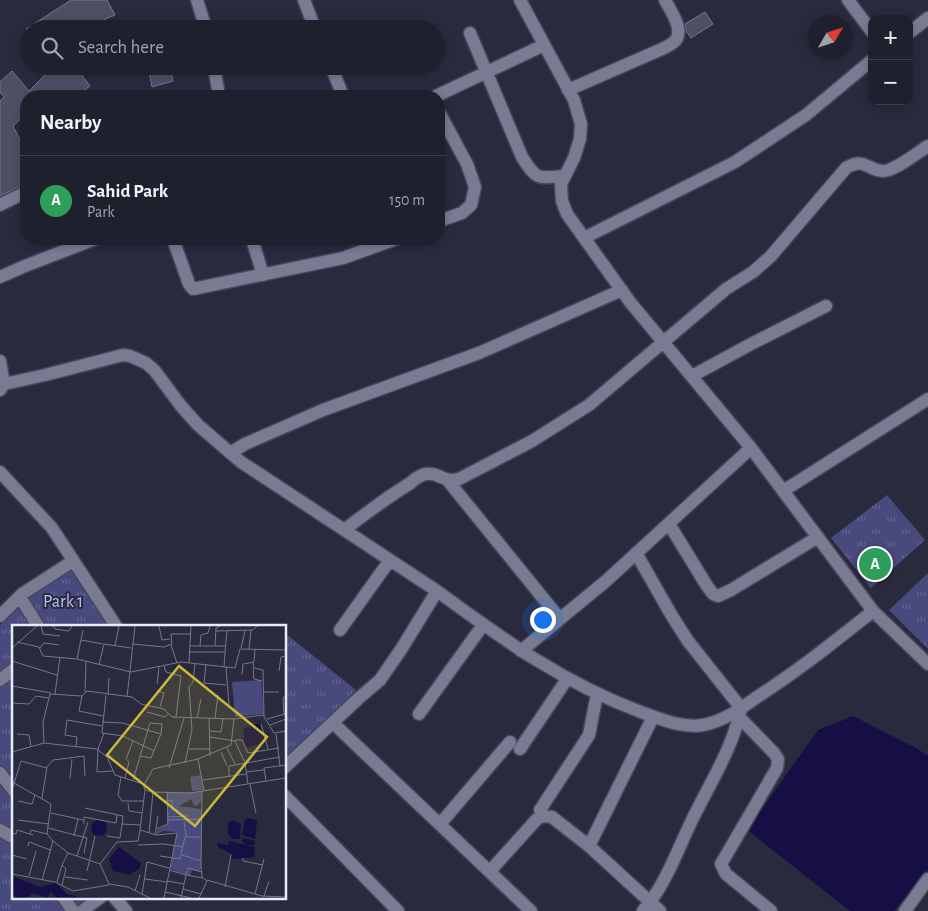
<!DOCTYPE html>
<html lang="en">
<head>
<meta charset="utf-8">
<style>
	:root { --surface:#1f202e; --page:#272836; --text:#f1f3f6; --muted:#a1a3aa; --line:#3c3e4a; --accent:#d93025 }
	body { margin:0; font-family:"Alegreya Sans",sans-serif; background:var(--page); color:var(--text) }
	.controls { position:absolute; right:15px; top:15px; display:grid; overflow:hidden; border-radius:10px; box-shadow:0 2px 8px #0003 }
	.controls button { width:45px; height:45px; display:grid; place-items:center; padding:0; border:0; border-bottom:1px solid var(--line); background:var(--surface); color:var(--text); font:25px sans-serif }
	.compass { position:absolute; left:808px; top:15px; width:45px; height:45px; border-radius:50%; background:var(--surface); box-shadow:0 2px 8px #0003; rotate:51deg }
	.you { position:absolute; left:542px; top:619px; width:18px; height:18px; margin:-12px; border:4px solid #fff; border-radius:50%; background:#1a73e8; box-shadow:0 0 0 8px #1a73e833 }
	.badge { display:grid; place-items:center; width:32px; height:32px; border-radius:50%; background:var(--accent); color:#fff; font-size:16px; font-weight:700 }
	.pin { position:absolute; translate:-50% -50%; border:2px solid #fff; box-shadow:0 1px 5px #0006 }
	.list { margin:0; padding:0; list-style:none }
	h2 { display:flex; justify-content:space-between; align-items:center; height:65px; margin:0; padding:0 20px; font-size:21px }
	h2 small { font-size:16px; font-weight:400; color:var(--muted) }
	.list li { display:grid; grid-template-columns:32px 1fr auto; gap:15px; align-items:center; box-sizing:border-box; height:90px; padding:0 20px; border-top:1px solid var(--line) }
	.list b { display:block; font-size:19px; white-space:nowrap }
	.list p { margin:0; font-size:16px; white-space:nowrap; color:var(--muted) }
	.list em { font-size:16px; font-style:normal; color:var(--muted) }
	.icon { flex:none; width:28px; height:28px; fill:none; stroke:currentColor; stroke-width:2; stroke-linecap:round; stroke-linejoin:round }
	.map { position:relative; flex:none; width:928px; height:911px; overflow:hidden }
	.search { position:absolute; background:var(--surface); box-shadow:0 2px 8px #0003; left:20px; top:20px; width:425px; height:55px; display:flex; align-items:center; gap:12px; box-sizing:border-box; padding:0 18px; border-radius:28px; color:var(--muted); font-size:19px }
	.panel { position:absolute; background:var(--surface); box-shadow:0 2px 8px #0003; left:20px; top:90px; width:425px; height:155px; border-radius:20px }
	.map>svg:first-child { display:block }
</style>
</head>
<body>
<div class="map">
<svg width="928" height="911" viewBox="0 0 928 911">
	<defs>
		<pattern id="grass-tufts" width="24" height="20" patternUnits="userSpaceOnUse" patternTransform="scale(1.25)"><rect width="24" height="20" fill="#484a7e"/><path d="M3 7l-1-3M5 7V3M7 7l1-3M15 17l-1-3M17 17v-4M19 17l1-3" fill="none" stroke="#626491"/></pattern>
	</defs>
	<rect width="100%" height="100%" fill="#292a3e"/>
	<path fill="url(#grass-tufts)" d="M887,495L925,540L871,588L831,538Z
		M70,569L109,626H14V897H89L70,911H0V625L34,592Z
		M928,573V649L889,610Z
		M285,633L356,690L285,766Z"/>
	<path fill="#160f45" d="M853,716L916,748L928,756V871L894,911H850L747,830L818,730Z"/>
	<path fill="#4d4f65" stroke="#74768e" d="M71,0H107L115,15L82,29H26Z
		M705,12L713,24L691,38L686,31L685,24Z
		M42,66H75L90,86L76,96H26V114L13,126L26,152V184L0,196V101L4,97L0,92V82L12,71L29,91L47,73Z
		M148,66H170L173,81L152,87Z"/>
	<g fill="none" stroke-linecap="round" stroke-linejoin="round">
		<defs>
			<path id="minor" d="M197,0L206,29
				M304,0L315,29
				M520,0L574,100L581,124L580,139L574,158L561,184L562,201L567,214L630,302L751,448L873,611L928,664
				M848,0L872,32
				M470,33L522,157C537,181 538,178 564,176
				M909,33L928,18
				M214,66L219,96
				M331,66L343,96
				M568,90L662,49C666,47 672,44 675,41C685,30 670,10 665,0
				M436,96L544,45
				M439,112L467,164L475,187L471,205L462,213L439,221
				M0,205L26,192
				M584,238L735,162L806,115L872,60
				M173,239L189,284L193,289L343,258L396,239
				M252,239L263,275
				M0,277L25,266L95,239
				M0,361L4,384L0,390
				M692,376L751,344L826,306
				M4,384L45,375L123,355L130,356L146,363L155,371L181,406L198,425L241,462L437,591L402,648L380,680L359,698L285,767
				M230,453L245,444L323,410L479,353L622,290
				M0,472L52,528L116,626
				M449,482L560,619
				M783,491L928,399
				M669,524L707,586L713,594L718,596L731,590L818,537
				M344,530C365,514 386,498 409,484C414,480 419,475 426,474C440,472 442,483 459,479L532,441L589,405L726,289L753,272L771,256L846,168C865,157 867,170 883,171C895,171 918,152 928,146
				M636,553L672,616L688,641L741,708C733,748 710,783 692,820C677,851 666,884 643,911
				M437,591C504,640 563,683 641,712C663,720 688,731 711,723C728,718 743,707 757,697C798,671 835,641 873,611
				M20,597L38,626
				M0,616L22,594L73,561
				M340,630L390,560
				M521,651L606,581L751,448
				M0,680L14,669
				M419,714L483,625
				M739,717L774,753L778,759L777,768L721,864L726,874L771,911
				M333,723L531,911
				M520,749L567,679
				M0,773L14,791
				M285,796L398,911
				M540,810L589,735L597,694
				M440,824L510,742
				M0,830L14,838
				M589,846L653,717
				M490,871L537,819L543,816L552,817L589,846L660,911
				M63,897L73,911
				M114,897L126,911
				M82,911L101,897
				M905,911L928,879"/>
		</defs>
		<use href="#minor" stroke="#464757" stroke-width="15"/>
		<use href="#minor" stroke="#797b93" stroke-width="12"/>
	</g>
	<g text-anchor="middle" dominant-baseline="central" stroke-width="4" stroke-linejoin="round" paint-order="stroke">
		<g font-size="18" fill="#bcc0f6" stroke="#292a3e">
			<text x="63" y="602">Park 1</text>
		</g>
	</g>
	<g transform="translate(12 625)">
		<rect width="274" height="274" fill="#292a3e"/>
		<path d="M249,55L252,89L223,92L220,57ZM189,150L191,165L180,166L178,152ZM189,167L190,175L185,181L181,180L180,174L167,181L189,184V243L187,247L180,245L178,251L158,244L165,207L152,206L144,209L145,205L155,200V168Z" fill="#484a7e"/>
		<path d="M242,99H248L253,118L233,123L231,104ZM236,193L245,195L243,214L230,210L233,195ZM220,195L229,199L228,214H220L216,208V198ZM79 203a8 8 0 1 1 16 0a8 8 0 1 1-16 0ZM231,213L243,216V220H235L243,222L242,232L219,234L220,229L206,222L205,218L216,220L217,216L235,220L230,217ZM107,222L129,238L127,244L117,250L101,246L97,234ZM0,251L28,262L44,258L55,269L67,272L92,273H44L39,267L35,273L20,268L16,273H4L0,268Z" fill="#160f45"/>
		<path fill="none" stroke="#767788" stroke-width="1" d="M29,1L31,9L48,11M41,1L43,4L57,6L60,1M147,1L150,15L158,14M204,6L241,5L245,1M69,15L91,19M5,17L27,22L31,31L65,34L119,47L169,37L223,43L228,24L274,25M120,19L152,22L160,19L159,9H179M103,20L107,1M159,20L165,38M203,20L204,3L208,1M178,21H214M188,21L189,10L196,8L198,1M0,23L25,1M28,23L32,18L47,20M229,23L233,6M237,24L239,5M177,27H213L215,6M65,34L71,5M0,36L45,50M177,37L179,1M241,38L242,43L251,45L252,91M194,39L192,58L214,60M87,40L92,19L119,23M152,41L154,47L169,51L164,92M212,42L213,27M214,42L217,81M241,43L242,54L250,56M267,46L269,32L274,31M230,50L231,39L242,37L243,24M145,59L147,42M145,66L152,68L148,82M0,67V61L39,68M73,67L74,37M251,67H267M43,69L48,32M94,70L90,108L111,111L142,126M96,70L97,53M70,71L67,86L91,91M115,72L123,1M0,78L17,79L24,71L36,73M135,87L153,92L156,89M272,89L271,73L274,71M185,93L189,74M197,93L198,131M203,93L206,70M255,94L273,89M90,97L111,98L149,109M249,99L256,124M258,100L274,94M198,106L209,107L211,93M92,108L86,124L85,147L101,146M5,109L17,110L19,122M264,109L268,141M198,112L223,116L233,138L236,159M223,115H230L236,128L267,123M32,118L31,97L38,69L70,71L75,66L120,72L129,79L152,84L160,92L222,94L251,90L262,108L274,106M64,122L65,112L53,110L55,95L90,101M215,123L223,139M177,124H198M0,127L32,118L85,124L95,132L103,150L131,159L133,165L141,167L178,168L274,153M209,127L215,141M186,134L219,120L222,94M173,138L180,105L177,62L181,57L183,38M157,143L172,93M234,147L252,145M217,151V141L268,132M109,152L106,170L110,176H131M113,153L117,137L114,134L121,116M58,154L60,134M121,155L138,98L150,99L149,109L139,133L128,131M191,155L234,149M254,156L252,143L274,140M0,157L39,179L35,209L41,216L56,228L88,239L97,259L116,262L138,273M238,159L244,188M132,160L141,144L186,134L192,166M0,165L9,136L35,143M30,173L35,142L41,135L72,131L73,151M154,175L160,176L161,186M6,176L20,179L23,170M116,178L117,186L130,188M73,183L111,191L110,199L128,200M39,188L71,195M156,192L176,191M6,195L37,199M156,195L189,194M172,196L174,211M72,199V192L104,198L105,190M36,203L75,213L72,228M144,204L156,199L155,167M128,205L133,165M0,208L4,209L5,205L21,210M137,208L141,167M18,209L19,205L35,209M143,210L146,191M62,211L66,194M95,211L108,213L110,199M126,220L152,219L171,222M16,221L17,217L38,225M0,230L15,234M170,230L189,236M65,231L76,197M148,231L168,234L173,212H189M231,233V236L251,240M88,239L105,217L126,216L128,205L144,210L165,208L152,273M157,245L174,250M75,246L83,211M0,249L43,257L61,266L97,260M174,249L176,243L190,247M17,251L24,226M53,252L76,255M133,254L155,257M30,255L41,216M195,255L250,271L274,272M155,256L172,259M45,257L50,240M50,260L54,244L50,240L56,228M213,262L219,230M171,264L189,269M123,266L128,250M153,267L179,273M243,269L252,234M130,270L135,237L157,243M252,271L257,256M169,273L174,250L191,253M187,273L195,256L190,252L189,241L190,166"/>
		<path fill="#ccb939" fill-opacity="0.15" stroke="#ccb939" stroke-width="2.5" d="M167,41L255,112L183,201L95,130Z"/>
		<rect width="274" height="274" fill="none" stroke="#e9ebf8" stroke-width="2.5"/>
	</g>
</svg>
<div class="controls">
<button>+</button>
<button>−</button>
</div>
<svg class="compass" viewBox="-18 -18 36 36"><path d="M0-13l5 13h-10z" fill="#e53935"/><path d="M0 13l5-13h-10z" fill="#a1a3aa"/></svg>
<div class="you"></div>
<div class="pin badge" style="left:875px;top:564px;background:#2e9e5b">A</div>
<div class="search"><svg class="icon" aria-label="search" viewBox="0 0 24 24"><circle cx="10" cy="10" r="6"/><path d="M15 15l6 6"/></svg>Search here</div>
<section class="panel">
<h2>Nearby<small></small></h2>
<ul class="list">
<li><span class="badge" style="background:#2e9e5b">A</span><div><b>Sahid Park</b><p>Park</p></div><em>150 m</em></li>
</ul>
</section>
</div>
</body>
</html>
